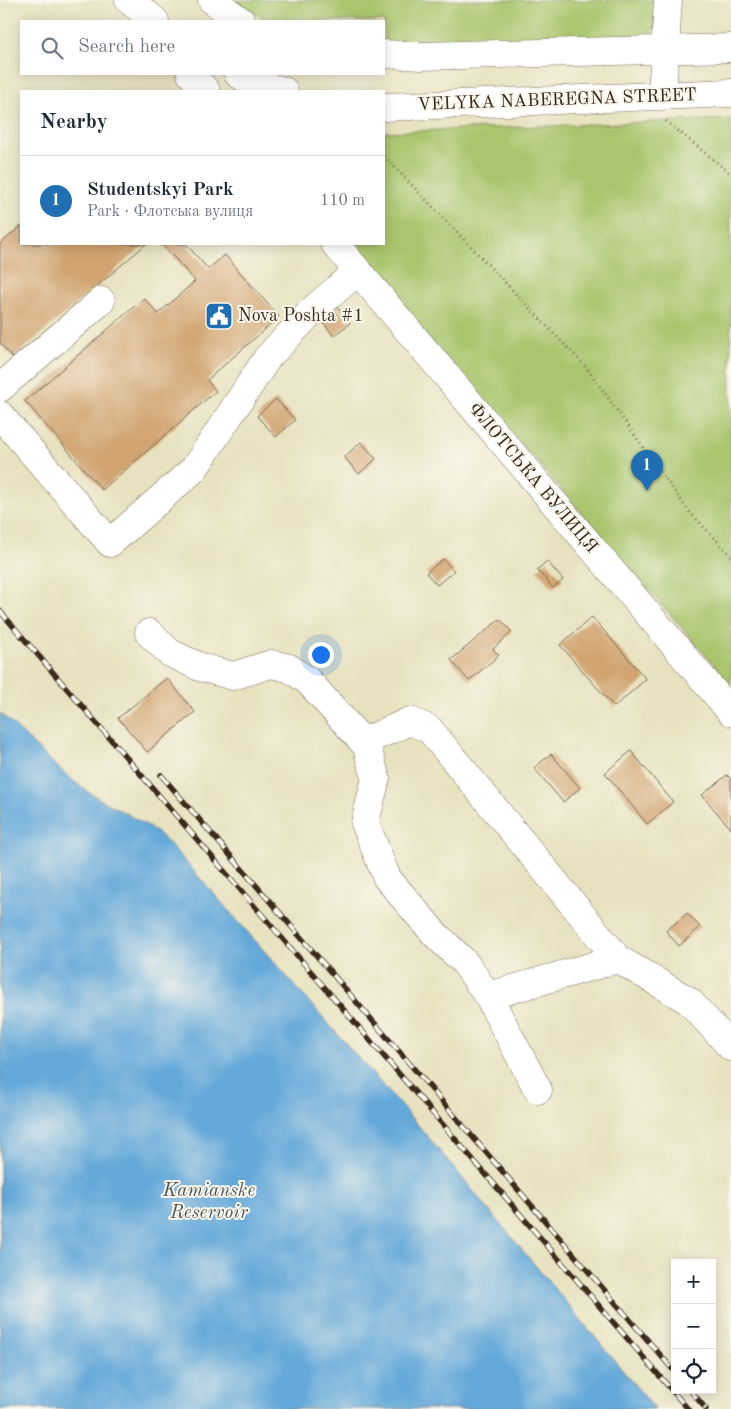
<!DOCTYPE html>
<html lang="en">
<head>
<meta charset="utf-8">
<style>
	:root { --surface:#fff; --page:#f2f2f3; --text:#1f2937; --muted:#747a83; --line:#e0e1e3; --accent:#1f6fb2 }
	body { margin:0; font-family:"Old Standard TT",serif; background:var(--page); color:var(--text) }
	.controls { position:absolute; right:15px; bottom:15px; display:grid; overflow:hidden; border-radius:0px; box-shadow:0 2px 12px #0003 }
	.controls button { width:45px; height:45px; display:grid; place-items:center; padding:0; border:0; border-bottom:1px solid var(--line); background:var(--surface); color:var(--text); font:25px sans-serif }
	.you { position:absolute; left:320px; top:654px; width:18px; height:18px; margin:-12px; border:4px solid #fff; border-radius:50%; background:#1a73e8; box-shadow:0 0 0 8px #1a73e833 }
	.badge { display:grid; place-items:center; width:32px; height:32px; border-radius:50%; background:var(--accent); color:#fff; font-size:16px; font-weight:700 }
	.pin { position:absolute; translate:-50% -41px; filter:drop-shadow(0 1px 2px #0008) }
	.pin::after { content:''; position:absolute; top:26px; width:18px; height:15px; background:inherit; clip-path:polygon(0 0,100% 0,50% 100%) }
	.list { margin:0; padding:0; list-style:none }
	h2 { display:flex; justify-content:space-between; align-items:center; height:65px; margin:0; padding:0 20px; font-size:21px }
	h2 small { font-size:16px; font-weight:400; color:var(--muted) }
	.list li { display:grid; grid-template-columns:32px 1fr auto; gap:15px; align-items:center; box-sizing:border-box; height:90px; padding:0 20px; border-top:1px solid var(--line) }
	.list b { display:block; font-size:19px; white-space:nowrap }
	.list p { margin:0; font-size:16px; white-space:nowrap; color:var(--muted) }
	.list em { font-size:16px; font-style:normal; color:var(--muted) }
	.icon { flex:none; width:28px; height:28px; fill:none; stroke:currentColor; stroke-width:2; stroke-linecap:round; stroke-linejoin:round }
	.map { position:relative; flex:none; width:731px; height:1409px; overflow:hidden }
	.search { position:absolute; background:var(--surface); box-shadow:0 2px 12px #0003; left:20px; top:20px; width:365px; height:55px; display:flex; align-items:center; gap:12px; box-sizing:border-box; padding:0 18px; border-radius:0px; color:var(--muted); font-size:19px }
	.panel { position:absolute; background:var(--surface); box-shadow:0 2px 12px #0003; left:20px; top:90px; width:365px; height:155px; border-radius:0px }
	.map>svg:first-child { display:block }
</style>
</head>
<body>
<div class="map">
<svg width="731" height="1409" viewBox="0 0 731 1409">
	<rect width="100%" height="100%" fill="#fbf7ec"/>
	<filter id="ink" filterUnits="userSpaceOnUse"><feTurbulence type="fractalNoise" baseFrequency=".02" numOctaves="2"/><feDisplacementMap in="SourceGraphic" scale="10" xChannelSelector="R" yChannelSelector="G"/><feConvolveMatrix kernelMatrix="1 2 1 2 8 2 1 2 1" color-interpolation-filters="sRGB"/></filter>
	<filter id="wash" filterUnits="userSpaceOnUse"><feTurbulence type="fractalNoise" baseFrequency=".0096" numOctaves="4" result="noise"/><feDisplacementMap in="SourceGraphic" scale="20" xChannelSelector="R" yChannelSelector="G"/><feGaussianBlur stdDeviation="1.12" result="paint"/><feColorMatrix in="noise" values="0 0 0 0 0 0 0 0 0 0 0 0 0 0 0 0 0 1.4 0 .05"/><feComposite in="paint" operator="in"/></filter>
	<g filter="url(#wash)">
		<rect width="100%" height="100%" fill="#e8e2c0"/>
		<path fill="#a9c66e" stroke="#727846" d="M230,0H659C658,19 658,31 641,41L384,44V21H269Z
			M731,119V684L394,298L350,244H384V132Z"/>
		<path fill="#64a8d9" stroke="#50697c" d="M0,713C26,735 49,762 76,783C105,806 143,818 169,843L423,1131L655,1409H0Z"/>
		<g id="blocks">
			<path fill="#d1a471" d="M21,226V244H146L13,358L0,343V244Z
				M162,244H186L208,269L225,255L279,317L207,380L216,391L102,490L25,401L144,298L158,314L195,281Z
				M337,307L350,323L334,336L321,320Z
				M276,399L295,420L276,437L257,416Z
				M361,442L376,459L359,474L344,457Z
				M443,559L454,571L437,585L426,573Z
				M547,561L563,580L553,588L537,570Z
				M592,617L646,679L614,707L560,645Z
				M500,619L512,632L493,649L499,655L469,681L451,660Z
				M167,678L195,712L147,752L118,718Z
				M631,751L673,802L647,824L605,773Z
				M551,754L580,788L563,802L534,768Z
				M727,775L731,779V829L702,795Z
				M687,913L700,927L679,946L666,931Z"/>
		</g>
	</g>
	<g filter="url(#ink)">
		<use href="#blocks" fill-opacity="0" stroke="#786a57" stroke-width="1"/>
		<g fill="none" stroke-linecap="round" stroke-linejoin="round">
			<defs>
				<path id="minor" d="M129,0L155,21
					M212,0L241,21
					M384,54L422,56L731,48
					M191,74L206,91
					M238,74L254,83L284,91
					M662,96L668,0
					M384,107L731,93
					M335,244L731,712
					M0,388L101,301
					M0,415L110,543L194,469L268,357L316,307L358,271
					M149,633L170,653L200,667L233,676L271,664L289,668L308,681L363,742L410,721L429,729L618,959L689,1001L731,1047
					M365,741L376,778L365,823L387,878L434,933L465,963L488,996L538,1090
					M488,996L618,959"/>
			</defs>
			<use href="#minor" stroke="#786a57" stroke-width="29"/>
			<path stroke="#786a57" stroke-width="3" stroke-dasharray="1 4" stroke-linecap="butt" d="M666,121L731,174
				M384,156L587,368L687,509L731,556"/>
			<use href="#minor" stroke="#fff" stroke-width="28"/>
			<defs>
				<path id="rail" d="M0,611L688,1409
					M161,775L675,1372
					M690,1390L706,1409"/>
			</defs>
			<use href="#rail" stroke="#3b2a1e" stroke-width="5.5"/>
			<use href="#rail" stroke="#fbf7ec" stroke-width="4" stroke-dasharray="11" stroke-linecap="butt"/>
		</g>
	</g>
	<defs>
		<symbol id="civic-square" viewBox="-11 -11 22 22"><rect x="-9" y="-9" width="18" height="18" rx="4" fill="#1f6fb2" stroke="#fbf7ec"/><path d="M-.6-6.5H3V-4.5H.6V-3L4-1V1h2V6H-6V1h2V-1L-.6-3ZM-1.2 2.5V6h2.4V2.5Z" fill="#fff"/></symbol>
	</defs>
	<g fill-rule="evenodd">
		<use href="#civic-square" x="203" y="300" width="32" height="32"/>
	</g>
	<g text-anchor="middle" dominant-baseline="central" stroke-width="4" stroke-linejoin="round" paint-order="stroke">
		<g font-size="18" fill="#3b2a1e" stroke="#fbf7ec">
			<text transform="translate(557 100) rotate(-2)">VELYKA NABEREGNA STREET</text>
			<text transform="translate(533 478) rotate(50)">ФЛОТСЬКА ВУЛИЦЯ</text>
		</g>
		<g font-size="18" fill="#3b2a1e" stroke="#fbf7ec" text-anchor="start">
			<text x="238" y="316">Nova Poshta #1</text>
		</g>
		<g font-size="19" font-style="italic" fill="#49565f" stroke="#fbf7ec">
			<text x="209" y="1191">Kamianske<tspan x="209" dy="22">Reservoir</tspan></text>
		</g>
	</g>
</svg>
<div class="controls">
<button>+</button>
<button>−</button>
<button><svg class="icon" aria-label="locate" viewBox="0 0 24 24"><circle cx="12" cy="12" r="6"/><path d="M12 2v4M12 18v4M2 12h4M18 12h4"/></svg></button>
</div>
<div class="you"></div>
<div class="pin badge" style="left:647px;top:491px">1</div>
<div class="search"><svg class="icon" aria-label="search" viewBox="0 0 24 24"><circle cx="10" cy="10" r="6"/><path d="M15 15l6 6"/></svg>Search here</div>
<section class="panel">
<h2>Nearby<small></small></h2>
<ul class="list">
<li><span class="badge">1</span><div><b>Studentskyi Park</b><p>Park · Флотська вулиця</p></div><em>110 m</em></li>
</ul>
</section>
</div>
</body>
</html>
